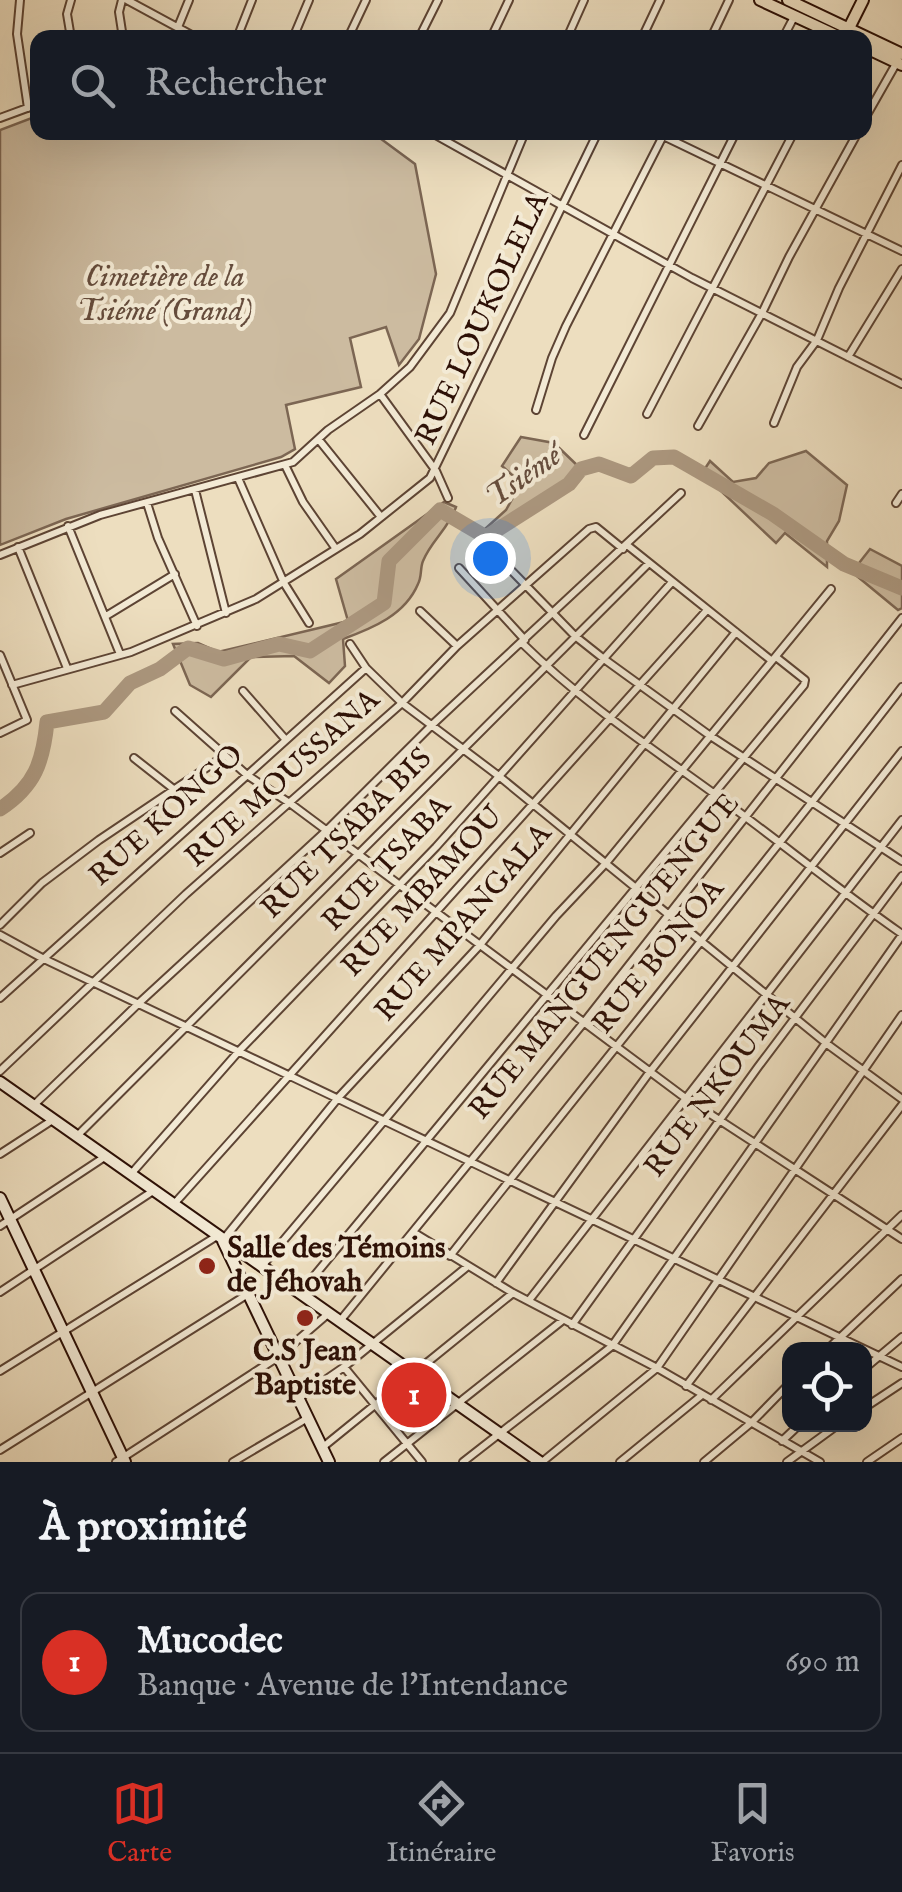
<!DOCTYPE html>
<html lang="fr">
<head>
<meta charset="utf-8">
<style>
	:root { --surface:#171b24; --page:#242831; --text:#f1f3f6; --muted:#9ea1a6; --line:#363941; --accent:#d93025 }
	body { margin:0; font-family:"IM FELL English",serif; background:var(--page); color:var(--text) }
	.controls { position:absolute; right:30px; bottom:30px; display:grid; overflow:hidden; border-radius:20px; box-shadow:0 10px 40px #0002 }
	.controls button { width:90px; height:90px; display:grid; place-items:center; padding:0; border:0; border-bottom:2px solid var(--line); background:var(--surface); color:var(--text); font:50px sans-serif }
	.you { position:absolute; left:490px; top:558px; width:35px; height:35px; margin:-25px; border:8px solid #fff; border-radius:50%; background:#1a73e8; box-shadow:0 0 0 15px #1a73e833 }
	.badge { display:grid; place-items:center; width:65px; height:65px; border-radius:50%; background:var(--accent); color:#fff; font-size:32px; font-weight:700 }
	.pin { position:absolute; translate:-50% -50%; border:5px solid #fff; box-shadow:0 2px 10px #0006 }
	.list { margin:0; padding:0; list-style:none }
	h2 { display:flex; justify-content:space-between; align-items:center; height:130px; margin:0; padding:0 40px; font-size:42px }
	h2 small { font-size:32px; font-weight:400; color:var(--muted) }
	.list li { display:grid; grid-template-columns:65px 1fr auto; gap:30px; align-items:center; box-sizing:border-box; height:140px; margin:0 20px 20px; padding:0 20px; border:2px solid var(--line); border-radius:20px }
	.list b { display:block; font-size:38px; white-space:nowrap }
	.list p { margin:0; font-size:32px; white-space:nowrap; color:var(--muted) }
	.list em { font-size:32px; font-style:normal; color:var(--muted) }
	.icon { flex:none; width:55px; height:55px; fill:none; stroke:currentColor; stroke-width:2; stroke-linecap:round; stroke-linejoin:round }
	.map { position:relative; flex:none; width:902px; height:1462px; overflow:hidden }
	.search { position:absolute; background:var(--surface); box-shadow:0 10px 40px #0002; left:30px; right:30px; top:30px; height:110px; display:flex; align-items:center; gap:25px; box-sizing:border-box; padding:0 35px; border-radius:20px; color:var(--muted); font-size:38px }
	.sheet { height:290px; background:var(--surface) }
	nav { display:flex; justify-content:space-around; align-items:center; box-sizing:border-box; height:140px; border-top:2px solid var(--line); background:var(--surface); font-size:28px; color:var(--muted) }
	nav a { display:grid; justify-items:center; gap:5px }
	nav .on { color:var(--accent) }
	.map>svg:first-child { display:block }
</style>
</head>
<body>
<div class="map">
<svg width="902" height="1462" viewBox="0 0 902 1462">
	<rect width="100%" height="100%" fill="#eddebf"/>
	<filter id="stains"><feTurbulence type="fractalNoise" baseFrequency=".002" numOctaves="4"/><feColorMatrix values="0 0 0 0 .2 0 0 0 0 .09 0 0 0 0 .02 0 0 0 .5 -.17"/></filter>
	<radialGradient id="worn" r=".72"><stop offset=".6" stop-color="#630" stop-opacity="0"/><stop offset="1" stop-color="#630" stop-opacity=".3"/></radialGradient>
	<path fill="#ccbba0" stroke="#7c6653" stroke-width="2.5" d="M37,116L38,132L373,133L415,164L436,274L419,339L399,365L386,327L350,338L361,387L286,405L295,449L281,457L66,519L0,545V130Z
		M521,437L554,443L581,469L498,535L485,529L506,510L521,483L502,466Z
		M806,451L847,485L839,521L827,541V567L785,533L776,543L702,473L710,461L733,482L756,478L769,463Z
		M444,502L456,507C449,528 431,541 423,561C420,568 422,577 418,584C405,615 373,628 343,639L345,666L329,683L294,656L251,657L211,697L190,685L173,644L198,643L218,652L348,621L336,579Z
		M870,549L902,566V608L898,610L852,572Z"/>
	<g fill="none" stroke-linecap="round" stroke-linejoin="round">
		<path stroke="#ac9880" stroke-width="15" d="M0,809C35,786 43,762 47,722L104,712L130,683L160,669L188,648L224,659L279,644L310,651L384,603L389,561L440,510L486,537L569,484L581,469L599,464L631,476L653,458L674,457L773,514L844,564L902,588"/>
		<defs>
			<path id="street" d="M20,0L17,34L28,108
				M122,0L119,12L123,38
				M127,0L197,38
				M71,38L67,14L71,0
				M177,38L178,27L189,0
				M237,38L252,0
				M293,38L309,0
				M348,38L366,0
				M419,38L438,0
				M491,38L509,0
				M567,38L584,0
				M642,38L660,0
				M711,38L729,0
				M783,38L794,17
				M0,118L38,104
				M864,120L897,62
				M430,132L692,278L902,384
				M655,132L902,251
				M848,357L902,269
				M380,394L436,471L448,498
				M536,410L552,358L566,326L665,132
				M647,414L794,132
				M774,423L797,367L817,340L839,288L902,165
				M698,426L762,313L789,257L858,132
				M584,435L736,132
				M319,440L381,517
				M285,465L303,502L336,549
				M238,478L284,583L309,623
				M195,490L226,613
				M147,503L158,538L197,626
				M896,503L902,494
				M68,526L120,654
				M627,545L772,661
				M18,547L67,668
				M0,555L100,515L293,462L328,430L380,394L410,367L450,313L525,132
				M506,565L575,636L604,659L709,735L902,861
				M459,568L525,640
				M420,611L457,646
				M106,616L175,574
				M522,643C581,701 650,747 716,795C779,841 839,890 902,934
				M350,644L366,668L402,703L500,777L827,1044L902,1099
				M0,655L27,720L0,733
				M12,685L131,652L256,599L360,534L430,478L598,132
				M243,691L286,740
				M175,711L247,775L291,804L684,1097L902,1239
				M134,758L176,791
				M0,853L30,833
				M0,925L42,883L99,840L224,756
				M0,935L42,958L902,1367
				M0,998L366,668
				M0,1071L186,894L402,703L457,646L589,529L596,527L623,549
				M34,1105L139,1003L326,831L433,724L681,493
				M77,1136L649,563
				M0,1154L51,1121
				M131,1174L239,1051L436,847L672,582
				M174,1204L707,610
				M0,1226L106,1156
				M413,1232L513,1293L657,1368L820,1462
				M223,1240L338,1098L479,946L736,632
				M450,1256C599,1065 754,879 902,687
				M262,1266L556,916L606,863L831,589
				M496,1283L649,1073L902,751
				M0,1292L153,1191
				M300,1293L804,685L805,680L776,657
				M530,1299L902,820
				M340,1321L585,1021L902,618
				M572,1325L758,1067L902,876
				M827,1350L902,1279
				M344,1367L422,1462
				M864,1369L902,1337
				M0,1371L217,1236
				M686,1386L902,1105
				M299,1398L344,1367L468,1266
				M711,1400L902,1215
				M864,1408L902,1383
				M782,1441L800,1424
				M323,1447L513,1293
				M0,1450L248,1294
				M116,1462L278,1357L329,1313
				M233,1462L306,1419
				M384,1462L563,1320
				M463,1462L612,1346L902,935
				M542,1462L657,1368L902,1015
				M620,1462L702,1395
				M704,1462L752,1422L790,1383
				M787,1462L839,1424
				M867,1462L902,1438"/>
			<path id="secondary" d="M0,1082L540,1462
				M0,1198L125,1462
				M223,1241L329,1462"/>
			<path id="primary" d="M760,0L842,38
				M788,0L902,54
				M847,32L863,0
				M864,47L902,65"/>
		</defs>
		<use href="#street" stroke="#5d4434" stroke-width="10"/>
		<use href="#secondary" stroke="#2d1006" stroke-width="14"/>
		<use href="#primary" stroke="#2d1006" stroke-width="14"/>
		<use href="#street" stroke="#f3ead5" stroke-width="6"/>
		<use href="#secondary" stroke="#f3ead5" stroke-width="10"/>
		<use href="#primary" stroke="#eddebf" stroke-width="10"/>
	</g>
	<g fill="#8f2418" stroke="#f3ead5" stroke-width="4">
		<circle cx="207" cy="1266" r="10"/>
		<circle cx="305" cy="1318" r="10"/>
	</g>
	<g text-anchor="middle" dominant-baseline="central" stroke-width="8" stroke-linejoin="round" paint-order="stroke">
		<g font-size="30" font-style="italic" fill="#654c3c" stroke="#f3ead5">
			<text x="165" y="278">Cimetière de la<tspan x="165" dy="34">Tsiémé (Grand)</tspan></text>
		</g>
		<g font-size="30" fill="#2d1006" stroke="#f3ead5">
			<text transform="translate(483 319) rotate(-65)">RUE LOUKOLELA</text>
			<text transform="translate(283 779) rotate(-42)">RUE MOUSSANA</text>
			<text transform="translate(167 816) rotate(-42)">RUE KONGO</text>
			<text transform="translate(347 834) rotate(-45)">RUE TSABA BIS</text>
			<text transform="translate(387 864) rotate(-47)">RUE TSABA</text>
			<text transform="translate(423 892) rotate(-47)">RUE MBAMOU</text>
			<text transform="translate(464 923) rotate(-49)">RUE MPANGALA</text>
			<text transform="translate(605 957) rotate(-51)">RUE MANGUENGUENGUE</text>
			<text transform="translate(659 957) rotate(-51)">RUE BONOA</text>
			<text transform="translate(718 1086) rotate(-53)">RUE NKOUMA</text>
		</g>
		<g font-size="30" font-weight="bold" fill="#2d1006" stroke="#f3ead5" text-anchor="start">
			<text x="227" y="1249">Salle des Témoins<tspan x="227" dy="34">de Jéhovah</tspan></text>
			<text x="305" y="1352" text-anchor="middle">C.S Jean<tspan x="305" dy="34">Baptiste</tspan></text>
		</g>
		<g font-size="32" font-style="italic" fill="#664d3d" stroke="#f3ead5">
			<text transform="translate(524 477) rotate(-35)">Tsiémé</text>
		</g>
	</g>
	<rect width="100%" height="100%" filter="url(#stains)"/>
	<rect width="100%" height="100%" fill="url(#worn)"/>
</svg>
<div class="controls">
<button><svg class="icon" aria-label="locate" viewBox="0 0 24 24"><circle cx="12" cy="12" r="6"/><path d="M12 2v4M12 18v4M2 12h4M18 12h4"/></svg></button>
</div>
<div class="you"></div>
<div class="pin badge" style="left:414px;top:1395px">1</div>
<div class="search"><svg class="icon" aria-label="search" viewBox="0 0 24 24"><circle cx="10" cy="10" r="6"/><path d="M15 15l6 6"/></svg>Rechercher</div>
</div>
<section class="sheet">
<h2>À proximité<small></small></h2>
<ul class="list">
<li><span class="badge">1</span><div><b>Mucodec</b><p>Banque · Avenue de l'Intendance</p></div><em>690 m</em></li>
</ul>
</section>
<nav>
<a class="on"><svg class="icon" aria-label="map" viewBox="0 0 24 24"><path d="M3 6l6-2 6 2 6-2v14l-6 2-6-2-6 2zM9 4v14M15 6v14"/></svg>Carte</a>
<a><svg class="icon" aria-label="directions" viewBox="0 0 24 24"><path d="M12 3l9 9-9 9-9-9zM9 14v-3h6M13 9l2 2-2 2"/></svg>Itinéraire</a>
<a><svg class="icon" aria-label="saved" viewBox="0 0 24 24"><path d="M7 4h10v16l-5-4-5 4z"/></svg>Favoris</a>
</nav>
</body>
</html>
